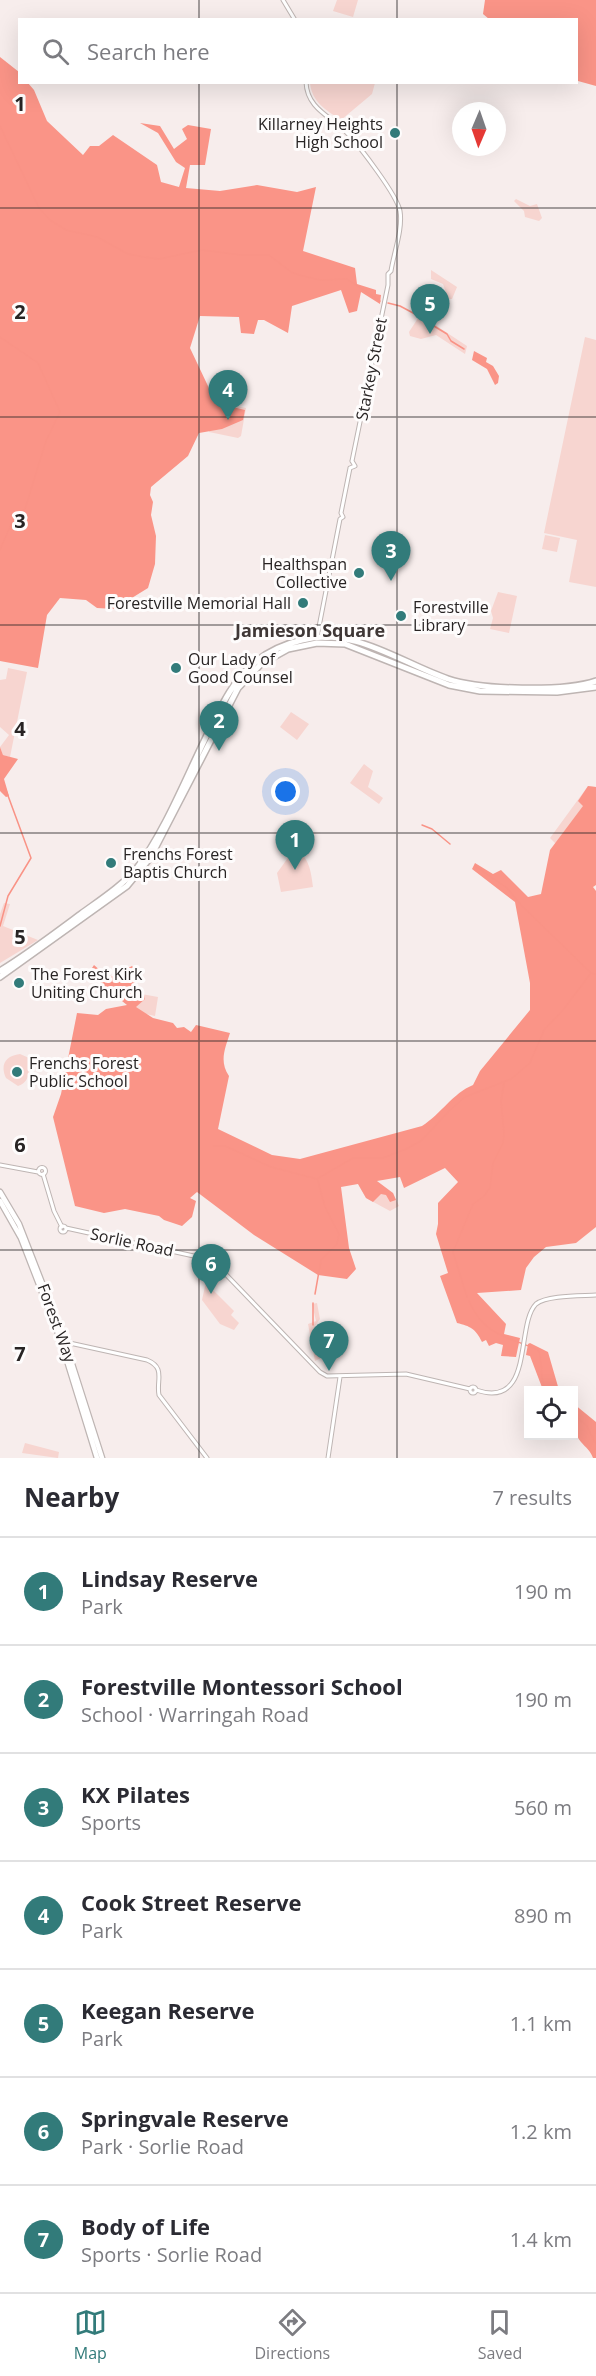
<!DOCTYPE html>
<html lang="en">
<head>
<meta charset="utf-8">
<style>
	:root { --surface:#fff; --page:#f7f7f7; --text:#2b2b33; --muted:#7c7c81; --line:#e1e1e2; --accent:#327b7a }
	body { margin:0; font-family:"Open Sans",sans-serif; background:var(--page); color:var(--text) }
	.controls { position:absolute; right:18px; bottom:18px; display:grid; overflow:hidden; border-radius:0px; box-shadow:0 6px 24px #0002 }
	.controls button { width:54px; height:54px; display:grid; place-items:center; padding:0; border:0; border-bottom:2px solid var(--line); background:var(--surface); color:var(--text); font:30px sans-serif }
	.compass { position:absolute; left:452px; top:102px; width:54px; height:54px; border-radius:50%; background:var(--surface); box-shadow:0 6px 24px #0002; rotate:182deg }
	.you { position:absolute; left:286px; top:792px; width:21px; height:21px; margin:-15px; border:4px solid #fff; border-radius:50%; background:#1a73e8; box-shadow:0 0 0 9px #1a73e833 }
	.badge { display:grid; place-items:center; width:39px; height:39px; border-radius:50%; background:var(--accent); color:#fff; font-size:20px; font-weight:700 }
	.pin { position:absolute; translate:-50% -50px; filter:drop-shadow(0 2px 3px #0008) }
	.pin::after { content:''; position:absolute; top:32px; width:21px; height:18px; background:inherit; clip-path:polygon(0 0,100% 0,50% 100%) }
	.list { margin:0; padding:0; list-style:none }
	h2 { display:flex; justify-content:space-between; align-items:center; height:78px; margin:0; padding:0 24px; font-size:26px }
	h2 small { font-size:20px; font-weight:400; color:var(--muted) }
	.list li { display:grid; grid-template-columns:39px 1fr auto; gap:18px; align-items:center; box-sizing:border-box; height:108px; padding:0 24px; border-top:2px solid var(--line) }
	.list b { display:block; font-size:22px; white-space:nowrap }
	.list p { margin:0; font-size:20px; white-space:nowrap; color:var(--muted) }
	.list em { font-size:20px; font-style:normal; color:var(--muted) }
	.icon { flex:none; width:33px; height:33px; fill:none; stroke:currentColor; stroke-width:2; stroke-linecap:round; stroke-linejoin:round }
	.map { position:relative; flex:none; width:596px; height:1458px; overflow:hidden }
	.search { position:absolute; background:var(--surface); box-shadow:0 6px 24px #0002; left:18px; right:18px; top:18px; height:66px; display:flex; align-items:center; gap:15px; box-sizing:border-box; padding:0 21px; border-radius:0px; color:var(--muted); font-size:22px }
	.sheet { height:834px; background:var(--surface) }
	nav { display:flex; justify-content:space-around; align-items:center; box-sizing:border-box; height:84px; border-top:2px solid var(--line); background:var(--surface); font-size:16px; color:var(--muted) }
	nav a { display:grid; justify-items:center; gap:3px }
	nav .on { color:var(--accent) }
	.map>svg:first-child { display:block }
</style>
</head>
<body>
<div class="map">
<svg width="596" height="1458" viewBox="0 0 596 1458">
	<rect width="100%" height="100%" fill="#f7edec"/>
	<path fill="#f7d5d0" d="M337,0H358L353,17L333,11Z
		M310,83V82L375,83L372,94L341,120C326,110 312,102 310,83Z
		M516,199L530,206L537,204L542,218L539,221L525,217L524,211L514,201Z
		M431,270L457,287L452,299H448L443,284L431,279Z
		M420,315L467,346L465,354L436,335L421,339L410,336L409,332Z
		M585,337L596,340V587L569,582L577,540L544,533Z
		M215,402L246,408L241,436L238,438L209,432Z
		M545,535L560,538L557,552L542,549Z
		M498,592L517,596L509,633L490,629L493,618L491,611Z
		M8,668L27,672L10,757L3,755L0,747L9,735L0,727V680L6,679Z
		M291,712L309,724L297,740L280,727Z
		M364,764L373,771L368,787L383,798L379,804L350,783Z
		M588,786L596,787L560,848L550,838Z
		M295,848C309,858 311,870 313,887L281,892L277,873Z
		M4,903L10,904L3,926L38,940L0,963V914Z
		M136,993L158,997L155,1016L132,1011Z
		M20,1054L29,1058C31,1069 30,1082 18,1086L6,1078C0,1065 5,1056 20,1054Z
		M358,1184L393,1193L399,1206L390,1211L366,1198Z
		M214,1267L211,1288L234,1311L231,1315L239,1323L234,1330L220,1324L202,1300L206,1282H211Z
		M317,1303L320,1319L315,1326L321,1358L315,1361L308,1324L316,1321L312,1304Z
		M25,1443L59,1452L58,1458L22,1453Z"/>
	<path fill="#fa9487" d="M485,0H596V86L578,81L576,20L489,19L483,14Z
		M0,57L19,72L20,82L28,83L34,90L47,121L83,155L90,146H99L113,135L157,165L161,182L179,187L185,168L176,162L158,133L140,123L160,126L174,149L187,139L182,129L188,125L211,129L205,165H190L186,188L220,191L257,185L297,192L316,187L303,251L355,268L357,284L376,290V294L381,295L380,304L361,292L357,311L349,313L341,290L292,306L288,333L264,320H258L254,334L241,333L239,317L200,316L190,348L216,403L245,410L243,420L222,429L199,433L188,456L151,487L150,495L153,502L151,515L156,536L155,564L148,588L114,609L97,608L86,600L60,598L47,615L38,668L0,661Z
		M474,351L487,358L486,362L493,366L499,376L498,383L495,385L487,369L472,360Z
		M0,747L3,755L18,759L4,779L9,796L6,797L0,791Z
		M588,786L596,787V885L593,887L596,891V1227L576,1243L546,1247L534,1257L526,1268L521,1290L477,1293L506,1324L504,1334L520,1338L516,1357L501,1356L503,1345L496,1343L489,1346L486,1340L482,1342C476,1329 470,1326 457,1323L440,1276L448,1273L436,1234L438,1224V1203L458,1182L445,1168L404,1188L400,1177L377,1181L393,1193L396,1200L390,1202L386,1195L381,1194L373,1202L366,1198L358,1184L341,1187L349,1248L356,1269L347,1279L318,1275L254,1235L197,1192L190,1198L196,1201L192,1217L182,1226L164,1220L159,1216L125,1209L104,1213L75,1206L53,1117L61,1094L77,1013L98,1015L106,1009L127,1005L88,974L94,965L109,978L132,966L135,968L136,992L144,995L145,999L136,1007L153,1018L173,1023L177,1028L184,1027L191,1032L196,1025L230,1033C225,1049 219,1061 229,1076L218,1129L272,1155L300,1159L422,1126C441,1114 453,1093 473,1085L480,1071L530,1010V983L515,902L472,869L475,863L493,874L501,870L528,897L541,894L550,850L583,806L578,801Z
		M530,1343L548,1352L559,1390H543L530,1356L526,1355L528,1344Z
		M574,1404L596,1422V1458H593C590,1450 586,1448 581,1442C572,1431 573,1418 574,1404Z"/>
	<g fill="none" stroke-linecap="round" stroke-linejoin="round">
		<path stroke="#f99386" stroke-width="1.5" d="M0,126L39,208L50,220L66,230L97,237L128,254L144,257L159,259L202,250L241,255H269L291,272L299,275L320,280L347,279L380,301
			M388,303L400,306L415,314
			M419,317L447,334L451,341L464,349
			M0,337L38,363L60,412L46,441L25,509L14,517L0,550
			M0,774L31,858L8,896L0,926
			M422,825L432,829L450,844
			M475,866L507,888L521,905L590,972
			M213,1146H225L271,1167L317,1179L353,1158H383L406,1149L421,1141L449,1111L465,1097L511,1079L530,1063L544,1030L563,1010L591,973L596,974
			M315,1294L321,1260L337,1244L339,1234L325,1207L318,1181
			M467,1297L453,1252L473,1204L483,1197L490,1188L493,1163L503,1143L504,1134L501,1101L504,1083
			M469,1301C484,1336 507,1336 538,1350C544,1363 539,1377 545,1390
			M313,1325V1303
			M574,1415L586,1425L596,1444"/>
		<defs>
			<path id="minor" d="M283,0L295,20
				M306,82C307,110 333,117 348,134C360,147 397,195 400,211C403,229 394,252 391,271L388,274V285L352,461
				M350,468L355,466L352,461
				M317,637L340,519L343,517L341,513L350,468
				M0,1165L38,1172
				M38.5 1171a3.5 3.5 0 1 1 7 0a3.5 3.5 0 1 1-7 0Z
				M43,1174L54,1211L62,1227
				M60 1229a3 3 0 1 1 6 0a3 3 0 1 1-6 0Z
				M66,1228L212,1260L320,1372L327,1376L406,1374L470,1389
				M65,1342L147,1360C166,1368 156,1380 159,1395L207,1458
				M470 1390a3 3 0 1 1 6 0a3 3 0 1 1-6 0Z
				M476,1390C535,1410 515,1325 536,1304C547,1295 582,1296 596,1295
				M328,1458L340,1377"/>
			<path id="major" d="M0,1192L19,1224L65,1342L102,1458
				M0,1201L21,1238L61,1341L97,1458"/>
			<path id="highway" d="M0,971C28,954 54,934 81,914C100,900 122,886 137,868C165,832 188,773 209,731C221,707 232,682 253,664C267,652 285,644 302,640C353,626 401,663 448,679C481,690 563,692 596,681
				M0,977L127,886L150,858L238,688L261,664L288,649L317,643L345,644L449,685L480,691L557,692L596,687"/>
		</defs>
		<use href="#minor" stroke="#beb5b3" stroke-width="5"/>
		<use href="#major" stroke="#beb5b3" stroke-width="7"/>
		<use href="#highway" stroke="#beb5b3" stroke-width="8"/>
		<use href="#minor" stroke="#fff" stroke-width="3"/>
		<use href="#major" stroke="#fff" stroke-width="4.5"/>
		<use href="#highway" stroke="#fff" stroke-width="5"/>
	</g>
	<path fill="none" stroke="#282424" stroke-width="1.5" stroke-opacity="0.55" d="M199,0V20M397,0V20M199,82V1458M397,82V1458M0,208H596M0,417H596M0,625H596M0,833H596M0,1041H596M0,1250H596"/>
	<g fill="#327b7a" stroke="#fefcfc" stroke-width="2">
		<circle cx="395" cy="133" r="6"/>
		<circle cx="359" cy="573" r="6"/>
		<circle cx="303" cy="603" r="6"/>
		<circle cx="401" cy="616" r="6"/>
		<circle cx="176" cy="668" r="6"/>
		<circle cx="111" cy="863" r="6"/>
		<circle cx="19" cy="983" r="6"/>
		<circle cx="17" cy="1072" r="6"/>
	</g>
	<g text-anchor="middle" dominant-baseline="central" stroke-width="6" stroke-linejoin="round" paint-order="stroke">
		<g font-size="16" fill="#282424" stroke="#fefcfc" text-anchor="start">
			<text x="383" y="124" text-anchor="end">Killarney Heights<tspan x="383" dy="18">High School</tspan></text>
			<text x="347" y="564" text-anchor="end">Healthspan<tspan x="347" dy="18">Collective</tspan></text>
			<text x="291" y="603" text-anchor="end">Forestville Memorial Hall</text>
			<text x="413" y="607">Forestville<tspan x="413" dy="18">Library</tspan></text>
			<text x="188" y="659">Our Lady of<tspan x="188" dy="18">Good Counsel</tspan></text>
			<text x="123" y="854">Frenchs Forest<tspan x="123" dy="18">Baptis Church</tspan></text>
			<text x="31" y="974">The Forest Kirk<tspan x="31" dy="18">Uniting Church</tspan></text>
			<text x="29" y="1063">Frenchs Forest<tspan x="29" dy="18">Public School</tspan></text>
		</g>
		<g font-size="16" fill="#282424" stroke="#fefcfc">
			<text transform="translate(371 369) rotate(-79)">Starkey Street</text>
			<text transform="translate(132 1242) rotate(12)">Sorlie Road</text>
			<text transform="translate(57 1323) rotate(70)">Forest Way</text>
		</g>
		<g font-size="18" font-weight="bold" fill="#3f3736" stroke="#fefcfc">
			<text x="310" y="630">Jamieson Square</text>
		</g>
	</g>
	<g font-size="20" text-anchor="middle" font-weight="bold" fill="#282424" stroke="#fefcfc" stroke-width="6" stroke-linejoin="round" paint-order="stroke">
		<text x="20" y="111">1</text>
		<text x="20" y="319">2</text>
		<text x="20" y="528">3</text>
		<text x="20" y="736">4</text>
		<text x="20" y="944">5</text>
		<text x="20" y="1152">6</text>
		<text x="20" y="1361">7</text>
	</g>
</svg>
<div class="controls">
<button><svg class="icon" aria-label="locate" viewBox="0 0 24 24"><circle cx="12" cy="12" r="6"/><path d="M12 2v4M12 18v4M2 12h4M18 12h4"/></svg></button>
</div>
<svg class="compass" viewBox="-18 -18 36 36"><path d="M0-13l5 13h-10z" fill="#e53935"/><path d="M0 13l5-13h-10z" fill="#7c7c81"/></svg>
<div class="you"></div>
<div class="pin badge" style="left:295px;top:870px">1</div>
<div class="pin badge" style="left:219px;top:751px">2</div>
<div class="pin badge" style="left:391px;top:581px">3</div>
<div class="pin badge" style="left:228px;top:420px">4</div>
<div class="pin badge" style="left:430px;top:334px">5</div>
<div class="pin badge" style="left:211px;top:1294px">6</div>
<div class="pin badge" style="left:329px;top:1371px">7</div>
<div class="search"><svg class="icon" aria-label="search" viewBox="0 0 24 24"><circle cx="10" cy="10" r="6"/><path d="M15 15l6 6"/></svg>Search here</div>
</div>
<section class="sheet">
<h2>Nearby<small>7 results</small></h2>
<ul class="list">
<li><span class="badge">1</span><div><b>Lindsay Reserve</b><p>Park</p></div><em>190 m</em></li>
<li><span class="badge">2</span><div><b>Forestville Montessori School</b><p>School · Warringah Road</p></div><em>190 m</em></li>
<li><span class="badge">3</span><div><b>KX Pilates</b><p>Sports</p></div><em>560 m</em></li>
<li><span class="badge">4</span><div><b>Cook Street Reserve</b><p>Park</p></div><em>890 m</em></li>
<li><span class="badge">5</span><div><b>Keegan Reserve</b><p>Park</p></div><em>1.1 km</em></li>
<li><span class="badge">6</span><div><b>Springvale Reserve</b><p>Park · Sorlie Road</p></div><em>1.2 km</em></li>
<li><span class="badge">7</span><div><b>Body of Life</b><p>Sports · Sorlie Road</p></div><em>1.4 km</em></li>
</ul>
</section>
<nav>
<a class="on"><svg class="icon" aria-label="map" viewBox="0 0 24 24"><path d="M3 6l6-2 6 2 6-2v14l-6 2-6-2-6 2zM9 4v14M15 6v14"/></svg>Map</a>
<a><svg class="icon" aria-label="directions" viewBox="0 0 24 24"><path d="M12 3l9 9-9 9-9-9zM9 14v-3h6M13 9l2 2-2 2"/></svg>Directions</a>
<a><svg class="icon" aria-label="saved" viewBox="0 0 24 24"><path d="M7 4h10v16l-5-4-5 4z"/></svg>Saved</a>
</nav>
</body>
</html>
